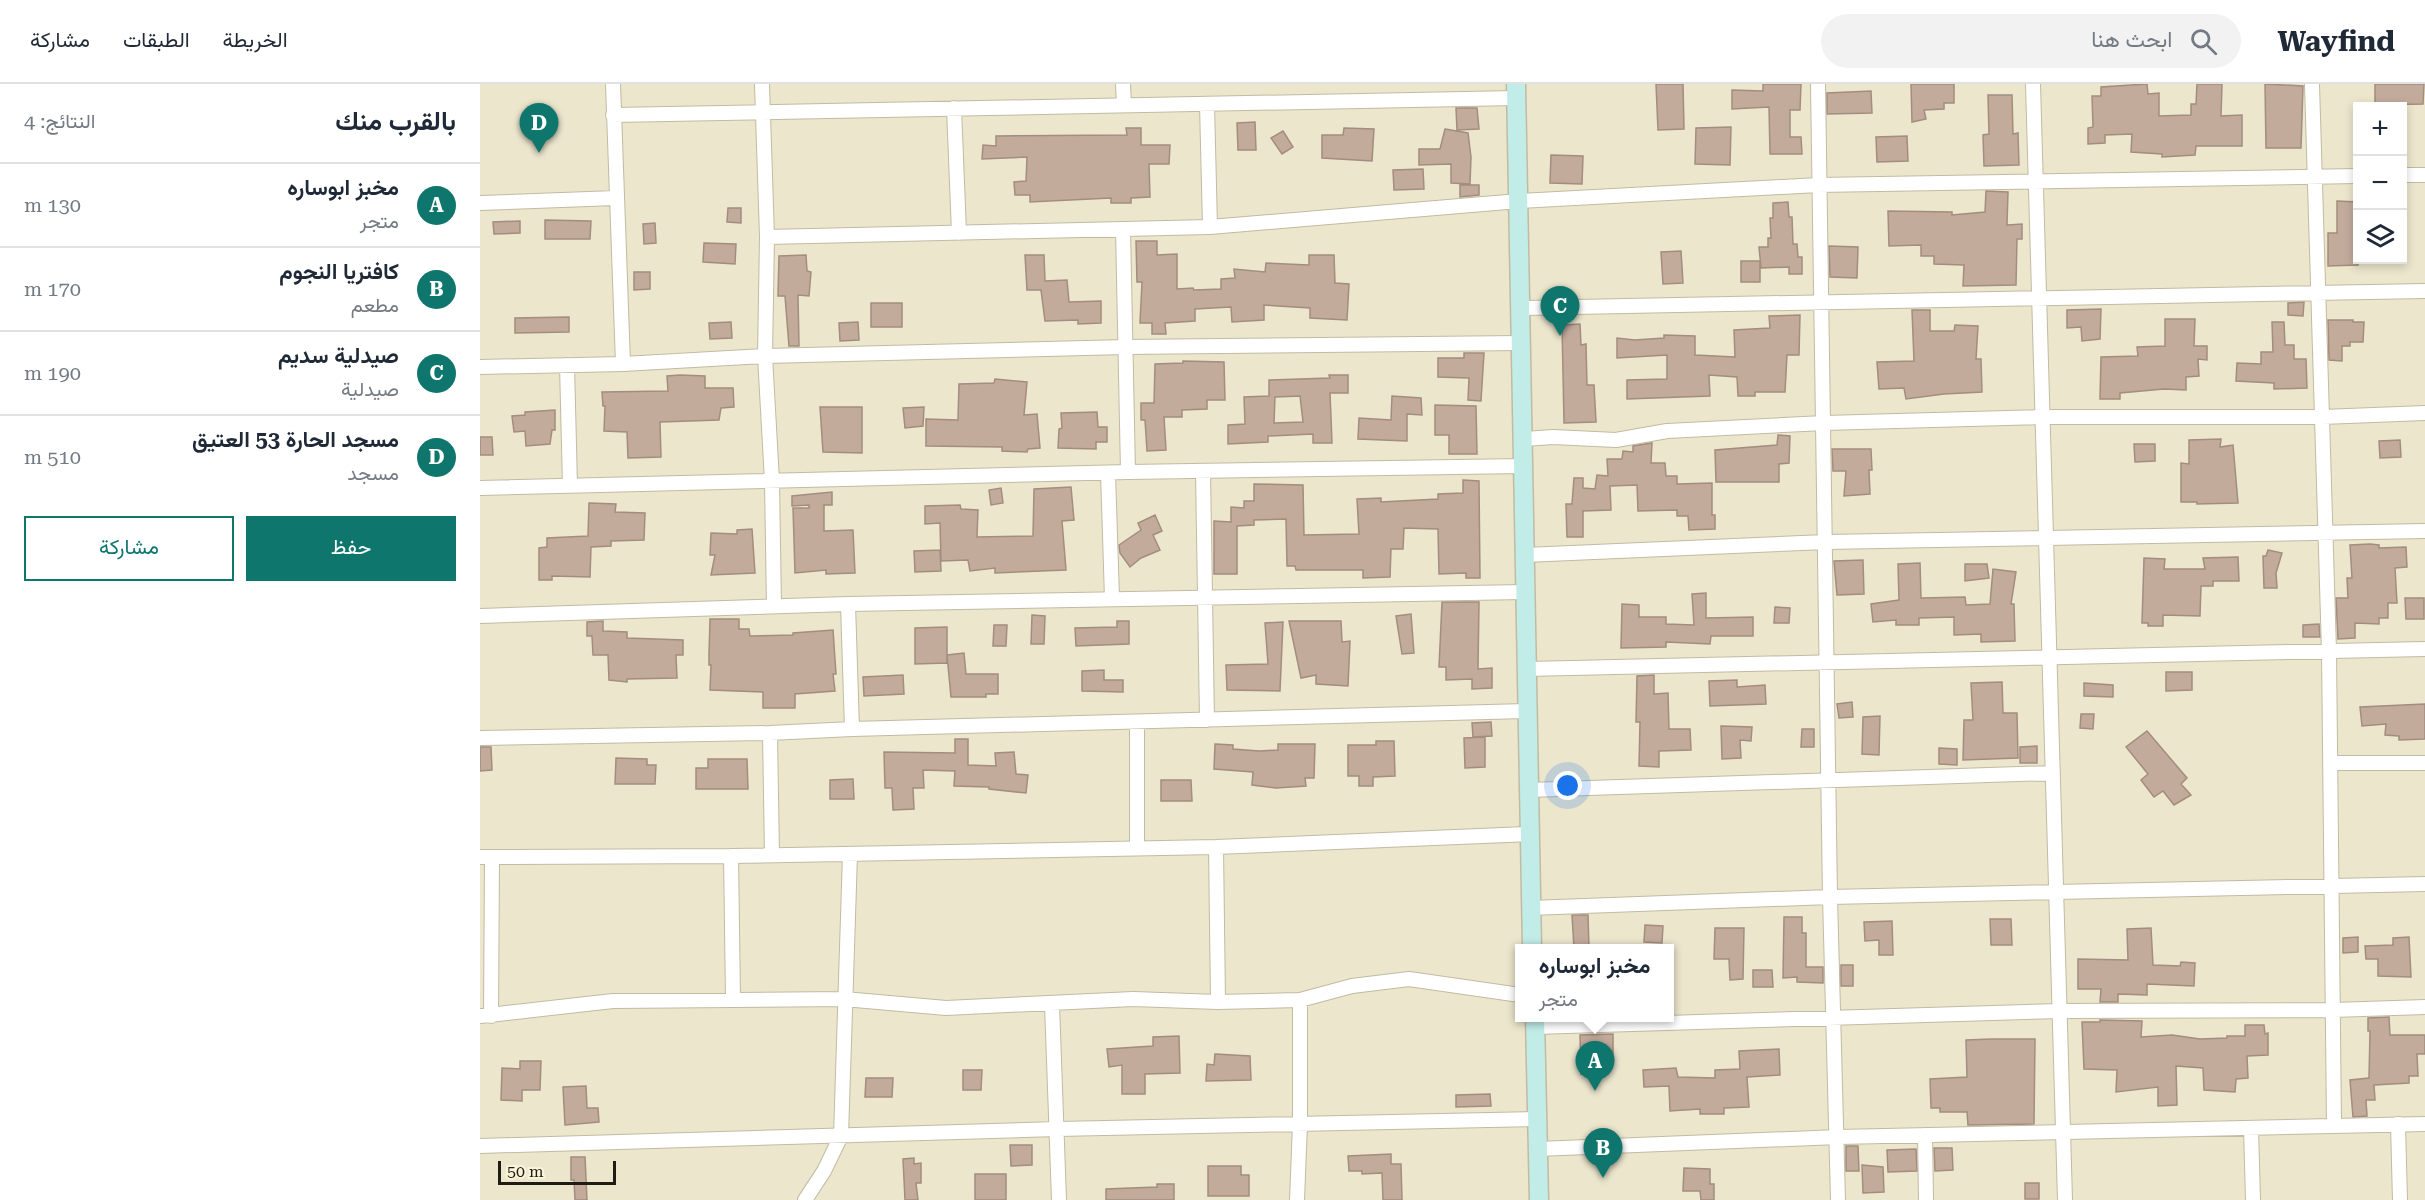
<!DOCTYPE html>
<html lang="ar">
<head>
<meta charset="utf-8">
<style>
	:root { --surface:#fff; --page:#f2f2f3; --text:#1f2937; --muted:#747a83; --line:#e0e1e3; --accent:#0f766e }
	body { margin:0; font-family:"Roboto Serif",Vazirmatn,serif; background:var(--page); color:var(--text); direction:rtl }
	.controls { position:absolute; right:18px; top:18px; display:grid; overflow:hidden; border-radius:0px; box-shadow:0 3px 9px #0003 }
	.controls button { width:54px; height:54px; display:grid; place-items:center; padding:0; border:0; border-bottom:2px solid var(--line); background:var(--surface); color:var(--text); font:30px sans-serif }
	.scale { position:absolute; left:18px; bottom:15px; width:118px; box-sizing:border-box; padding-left:6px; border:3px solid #1e1c13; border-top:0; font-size:16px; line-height:21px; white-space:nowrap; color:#1e1c13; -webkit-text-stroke:4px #f9f4da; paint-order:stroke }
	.you { position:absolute; left:1088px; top:702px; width:21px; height:21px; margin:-15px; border:4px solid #fff; border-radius:50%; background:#1a73e8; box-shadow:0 0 0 9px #1a73e833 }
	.badge { display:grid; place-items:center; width:39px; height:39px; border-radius:50%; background:var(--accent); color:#fff; font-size:20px; font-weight:700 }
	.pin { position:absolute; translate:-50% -50px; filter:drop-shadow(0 2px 3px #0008) }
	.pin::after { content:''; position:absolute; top:32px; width:21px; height:18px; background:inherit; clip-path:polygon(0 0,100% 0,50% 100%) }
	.popup { position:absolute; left:1035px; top:860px; width:159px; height:78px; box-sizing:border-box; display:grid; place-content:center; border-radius:0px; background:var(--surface); filter:drop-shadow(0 2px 4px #0005); font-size:20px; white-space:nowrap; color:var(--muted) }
	.popup b { font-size:22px; color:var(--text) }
	.popup::after { content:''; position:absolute; left:50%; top:100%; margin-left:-12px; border:12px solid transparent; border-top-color:var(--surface) }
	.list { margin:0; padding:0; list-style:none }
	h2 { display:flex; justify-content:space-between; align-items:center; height:78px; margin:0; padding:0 24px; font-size:26px }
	h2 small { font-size:20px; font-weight:400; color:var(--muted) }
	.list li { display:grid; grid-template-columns:39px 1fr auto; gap:18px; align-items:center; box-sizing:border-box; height:84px; padding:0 24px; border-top:2px solid var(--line) }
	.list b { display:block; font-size:22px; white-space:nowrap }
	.list p { margin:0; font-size:20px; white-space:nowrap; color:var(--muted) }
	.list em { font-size:20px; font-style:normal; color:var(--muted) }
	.actions { display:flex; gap:12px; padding:18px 24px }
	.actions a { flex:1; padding:14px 0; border:2px solid var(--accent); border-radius:0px; text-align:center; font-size:21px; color:var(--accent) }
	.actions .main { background:var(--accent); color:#fff }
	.icon { flex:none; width:33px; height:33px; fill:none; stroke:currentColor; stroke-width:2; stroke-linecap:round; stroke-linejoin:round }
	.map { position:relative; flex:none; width:1945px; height:1116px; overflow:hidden; direction:ltr }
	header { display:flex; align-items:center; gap:36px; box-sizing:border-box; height:84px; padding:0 30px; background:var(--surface); border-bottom:2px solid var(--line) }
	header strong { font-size:28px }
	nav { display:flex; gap:33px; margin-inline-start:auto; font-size:21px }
	.search { width:420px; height:54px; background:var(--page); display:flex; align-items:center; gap:15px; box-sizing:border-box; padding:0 21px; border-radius:33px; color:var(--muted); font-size:22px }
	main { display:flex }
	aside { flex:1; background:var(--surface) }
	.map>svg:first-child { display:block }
</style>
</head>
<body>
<header>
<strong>Wayfind</strong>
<div class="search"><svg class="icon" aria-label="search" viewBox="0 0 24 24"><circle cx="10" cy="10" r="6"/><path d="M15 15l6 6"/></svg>ابحث هنا</div>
<nav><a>الخريطة</a><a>الطبقات</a><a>مشاركة</a></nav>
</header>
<main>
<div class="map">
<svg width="1945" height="1116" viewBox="0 0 1945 1116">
	<rect width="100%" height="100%" fill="#ece6cd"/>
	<path fill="#c3ab9c" stroke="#a38d7e" stroke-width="1.5" fill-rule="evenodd" d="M1176,0H1203L1204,45L1178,46Z
		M1283,0H1321L1320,26H1310V53H1321L1322,70H1290L1289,23L1252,25V6L1283,7Z
		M1431,0H1474V19H1464V25L1444,26L1446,35L1432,38Z
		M1667,0L1668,10L1679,9V32L1711,31V20H1716L1717,0H1742L1741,32L1762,31V62H1716L1715,71L1682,73V70L1651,68L1652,50L1625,51V59L1608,60V44L1613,43L1612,12H1621V3Z
		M1785,0L1823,2L1821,64H1786Z
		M1895,0H1944L1943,20L1895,21Z
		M1391,7L1392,29L1347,30V9Z
		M1508,11H1532L1533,50L1538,49L1539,81L1504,82L1503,51L1509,50Z
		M976,24H997L999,45L977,46Z
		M775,38L776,66H758L757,39Z
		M1251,43L1250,81L1215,80L1216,44Z
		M646,44H661V61H690L689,80H669L670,113L651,114V119H631V114L550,118V111H535L534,98L546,97L547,73L502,75L503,61L516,62V52L647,51Z
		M864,44L894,45L892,77L842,74V51H863Z
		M965,45L988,49L991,73L990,100L971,99V80L939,81V65H960Z
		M803,47L813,63L802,70L791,54Z
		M1427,52L1428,77L1397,78L1396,53Z
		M1071,71L1103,72L1102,100L1070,99Z
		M943,85L944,105L914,106L913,86Z
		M980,101H999V111L980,113Z
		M1506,107L1528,108L1527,141L1542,140V155H1537L1536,201L1483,202L1484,181L1454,180V172H1441V161L1409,162L1408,127L1472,128V131L1505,128Z
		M1857,117L1878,118V181L1848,182V149H1857Z
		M1308,118L1309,133H1312L1313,160H1317L1318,173H1322V190H1309V183L1281,184L1279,163H1288V154H1291L1290,134H1293V119Z
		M248,124H261V139L247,138Z
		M65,136L111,137L110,155H65Z
		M40,137V149L14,150L13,138Z
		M175,139L176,159L164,160L163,140Z
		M656,157H677V171L697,170V205L713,204L714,206L741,205V195L755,194L754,185L785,188L786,179L829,181V171H854L855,199L869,200L867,236L830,234V224L784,221V236L752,238L751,223L715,225V237L685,239L686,250H672V239H660L662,198H657Z
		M224,159L256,160L255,180L223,178Z
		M1349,162L1378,163L1377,194L1350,193Z
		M1201,167L1203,199L1183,200L1181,168Z
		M326,171L327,187L331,188L329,212L318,211L319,262H309L305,212H298L299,172Z
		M545,171H564L565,197L587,196L589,218L621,217V239L598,240V236L565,237L561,206H547Z
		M1261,177H1280V198H1261Z
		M154,188H170V205L154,206Z
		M1824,218L1823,232L1808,231V219Z
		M391,219H422V243H391Z
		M1621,225L1620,255L1602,257L1601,243L1587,244V226Z
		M1432,226H1450V247H1474L1475,241L1498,242L1496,275H1501L1502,308L1464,310L1426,315L1424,304L1399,305L1397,278L1434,277Z
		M1320,231L1319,271H1307L1305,308H1275V312H1258L1257,293L1229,291L1230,312L1147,315V296L1187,295V271L1137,274V254L1155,256L1184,254V251L1215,252V271L1255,273L1254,246L1290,244L1289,232Z
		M89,233V248L35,249V234Z
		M1685,235H1715L1714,262H1727V276L1718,275L1719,292L1706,293V306L1684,305L1640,309V315H1620L1621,273L1658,272L1657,263L1685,262Z
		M1848,236H1873V238H1884L1883,258H1870V262H1862V277L1849,276Z
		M251,238L252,254L230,255L229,239Z
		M378,238L379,256L360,257L359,239Z
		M1792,238H1804L1805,261H1814V275H1826L1827,304L1794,305V299L1756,297L1757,279L1781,280V268H1793Z
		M1100,240L1101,261L1106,260L1107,301H1114L1116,338L1084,339L1082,241Z
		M984,269H1004L1001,317L988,316L989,294L958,293V274H984Z
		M703,277L744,278L745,316H727V325L702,326V333H684L686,366L667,367L665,336H661V319H674L675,280L703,279Z
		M200,291L225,292V304H253L254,323L241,324L239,336L180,338L181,373L148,374L147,348L124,347L125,322H123L122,308L188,307L187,292Z
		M849,291H868V309H850L852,359H833V350L788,352V358L748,360V341L765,340L764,313L789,312V296L850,294ZM820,312L823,338L794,339L795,313Z
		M515,295L547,298L544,331L557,330L560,364L548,365L547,368L522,367V363L446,362V335L478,336L479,300L514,299Z
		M912,312L941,314L942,331L927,330V357L878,355L879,334L911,336Z
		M955,321L996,322L997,370H969V351H955Z
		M340,323H382V369L343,368Z
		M444,323L443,342L425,344L423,324Z
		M75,326V346H72L70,360L46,362L45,347L34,348L32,332L45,331V328Z
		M617,328L618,343H627V358H616V365L578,364L579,345L582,344L581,329Z
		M1298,351L1310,352L1309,379L1299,380V398H1236L1235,366L1297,361Z
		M0,353H12L13,371H0Z
		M1741,355L1740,363L1753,361L1758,419L1717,420V418H1701V379L1709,380V356Z
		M1920,356L1921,373L1900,374L1899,357Z
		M1172,359L1171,379H1185L1186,392H1197V400L1232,399V431H1235V445L1209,446L1208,432H1197V426L1158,427L1157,401L1130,402L1131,426L1103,427V453H1087L1086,420H1092L1094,394H1103V404L1115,405L1117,391L1128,392L1127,375H1142L1143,367L1153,368V362Z
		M1654,360H1675V377L1655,378Z
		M1352,365H1391L1392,386H1389L1390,410L1364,412L1366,387H1353Z
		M983,396L999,397L1000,494H986V489L959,490L958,445L924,444L923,465H911L910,493L883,494V486H816L815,482H807L806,435L774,436V441L757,442V490H734V437L751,438V423L764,424V417H774V400L823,401L824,451L879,450L877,415L901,414V418L958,415V410L983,409Z
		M591,403L594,436L582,437L586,486L515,489V484L490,487L488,476L461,477L460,439L445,440V422L480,421L481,425L498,426L497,453L553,452L554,405Z
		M521,404L523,419L511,421L509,406Z
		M352,408V421H344V447L373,446L375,489L346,490V486L315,489L313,424H329V421L312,422V412Z
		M109,419L136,420L135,428L165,429L164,456L131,457V462L111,463L110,493L72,492V496H59V464L67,463V454L108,452Z
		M675,431L682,447L673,451L680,466L661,474L650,483L640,469L639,461L661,446L658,439Z
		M272,445L275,489L231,491L235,471H230L231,449L257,450V446Z
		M1890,460L1899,461V464L1926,463L1927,483L1915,484L1917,519H1908V534H1899V540L1875,539V554L1858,555L1856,514H1868L1867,494H1872L1870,461Z
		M460,466L461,487L435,488L434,467Z
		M1788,466L1802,469L1796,489L1797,504H1784L1783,472H1786Z
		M1758,473L1759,497H1733V502H1721L1720,532L1683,531V542H1668V539H1662L1664,474L1685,475L1684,485H1725L1723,474Z
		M1383,476L1384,510L1357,511L1354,477Z
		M1440,479L1441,514L1485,513L1486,521L1510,520L1513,485L1536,488L1531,520H1534L1535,557L1501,558V550L1474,551V533L1439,534V541H1416V536L1393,538L1391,520L1419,516L1418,480Z
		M1485,480H1507L1509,494L1485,497Z
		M1226,509V534L1273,533V552H1231L1230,560L1186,558V563L1141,564L1142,520L1159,521V533H1186V540L1214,541L1212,510Z
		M1925,514H1944V535H1926Z
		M962,518H999L998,585L1012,584V604L992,605V595L966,596V583H959Z
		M1295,523L1310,524L1309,539H1294Z
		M931,530L934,569L922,570L916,532Z
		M552,531L565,532L564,560H551Z
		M230,535H259V545H269L270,552L313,551V549L353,546L356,590H353L355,607L315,610V624H283V608L230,606L231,581H229V570Z
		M123,537V547L147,548V554L203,556V571H196L197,594L147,595V598L129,596L128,571H113L112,552H107V538Z
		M637,537H649V560L596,562L595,544L637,543Z
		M809,537H861L862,558L870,557L868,602L836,600V591L821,594Z
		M803,538L800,607L747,606L746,581L788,580L785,539Z
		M1839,540L1840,553H1823V541Z
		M514,541H527L526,562H513Z
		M467,543V579L435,580V544Z
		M484,569L486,590H518V610H506V613H471L467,571Z
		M624,586V596H643V608L602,607V587Z
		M1686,588H1712V606L1686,607Z
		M423,591L424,610L384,612L383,593Z
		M1174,591V610L1188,609L1189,645H1210L1211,666L1179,667V683L1159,682L1160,638H1156L1157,592Z
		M1257,596V603L1285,601L1286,620L1230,622L1229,597Z
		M1522,598L1523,629H1537L1538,674L1483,676L1484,636H1493L1491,599Z
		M1604,599L1633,601V613L1604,612Z
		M1372,618L1373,633L1359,634L1357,620Z
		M1945,620V655L1919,656V652L1905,651L1906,640L1882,642L1880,623Z
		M1601,630H1614L1613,645L1600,644Z
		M1400,632L1399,671L1382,670L1383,633Z
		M1011,638L1012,652L993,653L992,639Z
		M1241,642L1272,643L1271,657L1260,656L1261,674L1242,675Z
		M1322,645H1334V663H1321Z
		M1667,647L1707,694L1701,700L1711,711L1694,721L1683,707L1674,713L1661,696L1668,690L1646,663Z
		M1005,653V683L985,684L984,654Z
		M475,655H488V681L516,682L515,669L534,668L536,690L548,691L546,709L509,705V703L474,702L475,687L443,686L444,704H433L434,725L413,726L412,704H405L404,668L475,669Z
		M896,657H914L915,692L893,693V702H879V692H868V661H896Z
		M735,660L753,661V665L779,667L798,666V660H835L834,694H825L826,702L796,704L772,701L773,688L734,685Z
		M1557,662V679H1540V663Z
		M0,663H11L12,686L0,687Z
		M1459,664L1477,665V681L1459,680Z
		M136,674L167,675V681H176L175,700H135Z
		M228,675H267L268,705H216V684H228Z
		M373,695L374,715H350V696Z
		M681,696H711L712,717H681Z
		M1092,831H1108L1109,864H1094Z
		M1304,833H1322V849H1326V883H1343V899L1317,898V893L1303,894Z
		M1510,835H1531L1532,861H1511Z
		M1412,837L1413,871H1399V856L1385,857L1384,838Z
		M1165,841L1183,842L1182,859L1164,858Z
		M1235,844H1264L1263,895L1250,896L1249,875H1234Z
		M1671,844L1673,881L1700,882L1701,878L1715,879L1714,902L1667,900V911L1638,910V918H1620L1621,905H1598V875L1648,876L1647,845Z
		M1878,853V868L1863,869V854Z
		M1929,853L1931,893L1898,892V875H1886L1885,862L1913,861V854Z
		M1361,881H1373V902H1361Z
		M1273,886H1292L1293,903H1273Z
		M1909,933L1910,951H1945V970H1937L1938,992H1929V999L1894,1001L1895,1016H1886L1887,1032L1873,1033L1870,996L1889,994L1890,947H1888V934Z
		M1620,936L1662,937L1661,953L1692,951L1720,955L1747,954V952H1765V941H1784L1785,950L1788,949V971L1767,972L1768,994L1756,995L1755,1008L1724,1006L1723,984L1696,982L1697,1021L1678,1022V1003L1636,1008L1637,986L1604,985L1602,938H1620Z
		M1133,950V980H1114V990H1101L1100,951Z
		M699,952L700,989L665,990V1010H642V981L629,983L627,965L673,962V953Z
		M1512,955H1555L1554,1040L1488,1041L1487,1028H1460V1024H1451L1450,995L1487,993L1486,956Z
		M1299,965L1300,991L1267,993L1269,1023L1244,1024V1030H1220V1025L1190,1027L1189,1002L1164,1003L1163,986L1196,984L1198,993L1235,994V986L1260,985L1259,967Z
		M735,970L770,972L771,996L726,997L727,980L734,981Z
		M40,977H61L60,1006H42V1017L21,1016L22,984L40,985Z
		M483,986H502L501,1006H483Z
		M386,994H413L412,1013H385Z
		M106,1002L107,1024H118L119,1038L85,1041L83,1003Z
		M1010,1010L1011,1022L976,1023V1011Z
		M530,1061H552V1081L531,1082Z
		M1366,1062H1378L1379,1087H1366Z
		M1454,1064H1472L1473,1086L1455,1087Z
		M1436,1065L1437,1087L1408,1088L1407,1066Z
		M911,1070V1080H921L922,1116H903L902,1089L882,1090V1087H869L868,1072Z
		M91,1073H105L107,1116H95L94,1096H91Z
		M434,1074V1080L441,1079V1099H436L438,1116H425L423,1075Z
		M1382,1081L1403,1083L1404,1108L1383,1109Z
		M728,1082H761V1091H769V1112H728Z
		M1204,1084L1230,1085V1100H1234V1116H1221L1220,1107H1203Z
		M495,1090H526V1116H495Z
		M1545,1099H1559V1115H1545Z
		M677,1100H694V1116H626V1105L677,1103Z"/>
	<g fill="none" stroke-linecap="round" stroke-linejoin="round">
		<defs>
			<path id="minor" d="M133,0L143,280
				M282,0L287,153L285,272L292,397L294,522
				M643,0L644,21
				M1338,0L1350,813L1358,1116
				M1553,0L1585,1116
				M1832,0L1849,567L1854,1042
				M727,20L730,143
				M474,24L479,149
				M133,31L1036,14
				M1922,91H1945
				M0,119L136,114
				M643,145L648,388
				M287,153L730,143L1039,117L1338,101L1878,92
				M1040,224L1945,207
				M87,281L90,402
				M0,283L143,280L285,272L645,263L1042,259
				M1044,355L1073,353L1136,356L1187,347L1344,339L1562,333H1842L1945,329
				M723,388L727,636
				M628,389L632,514
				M0,404L648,388L1044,382
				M1045,471L1346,458L1945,447
				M368,520L372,645
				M0,532L368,520L1045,508
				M1047,585L1945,565
				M657,638V764
				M290,649L292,771
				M0,654L290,649L372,645L1047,627
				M1850,679H1945
				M1048,706L1573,689
				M736,763L738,918
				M251,772L253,915
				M0,773L251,772L736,763L1049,750
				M1050,824L1350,813L1945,800
				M572,920L579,1116
				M0,932L133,917L364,915L466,924L653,915L738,918L820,916L872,902L929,895L1040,911
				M11,932L12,773
				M1055,943L1579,927L1853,926L1945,923
				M1918,1040L1920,1116
				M1771,1044L1773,1116
				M1445,1051L1446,1116
				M0,1062L577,1045L1057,1035
				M1057,1065L1358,1053L1945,1040
				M325,1116L344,1087L361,1052L370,770
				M817,1116L820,1040V916"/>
			<path id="secondary" d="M1036,0L1052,864
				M1055,934L1059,1116"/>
		</defs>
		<use href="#minor" stroke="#c1bba2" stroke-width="16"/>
		<use href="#secondary" stroke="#c1bba2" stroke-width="21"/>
		<use href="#minor" stroke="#fff" stroke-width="14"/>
		<use href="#secondary" stroke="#c1ece7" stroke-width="18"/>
	</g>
</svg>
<div class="controls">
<button>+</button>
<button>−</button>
<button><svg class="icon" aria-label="layers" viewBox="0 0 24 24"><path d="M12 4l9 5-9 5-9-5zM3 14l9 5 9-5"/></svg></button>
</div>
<div class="scale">50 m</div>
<div class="you"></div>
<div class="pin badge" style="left:1115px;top:1007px">A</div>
<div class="popup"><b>مخبز ابوساره</b>متجر</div>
<div class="pin badge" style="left:1123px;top:1094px">B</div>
<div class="pin badge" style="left:1080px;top:252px">C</div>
<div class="pin badge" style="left:59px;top:69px">D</div>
</div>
<aside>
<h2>بالقرب منك<small>النتائج: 4</small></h2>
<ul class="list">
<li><span class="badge">A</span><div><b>مخبز ابوساره</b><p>متجر</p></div><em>130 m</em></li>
<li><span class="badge">B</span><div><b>كافتريا النجوم</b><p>مطعم</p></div><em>170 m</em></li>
<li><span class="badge">C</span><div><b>صيدلية سديم</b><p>صيدلية</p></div><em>190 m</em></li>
<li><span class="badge">D</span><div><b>مسجد الحارة 53 العتيق</b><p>مسجد</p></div><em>510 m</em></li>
</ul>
<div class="actions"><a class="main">حفظ</a><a>مشاركة</a></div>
</aside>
</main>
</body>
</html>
